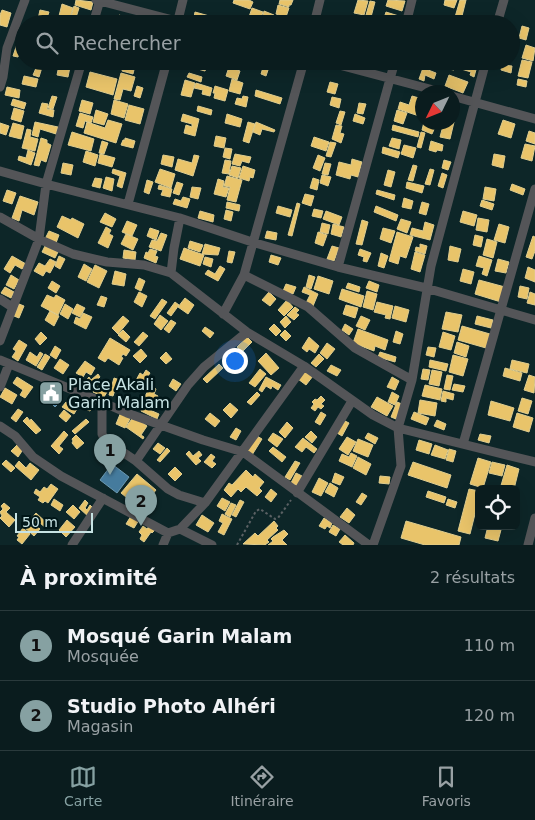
<!DOCTYPE html>
<html lang="fr">
<head>
<meta charset="utf-8">
<style>
	:root { --surface:#0a1c1e; --page:#132527; --text:#f1f3f6; --muted:#99a1a4; --line:#2a3a3c; --accent:#86a1a2 }
	body { margin:0; font-family:"DejaVu Sans",sans-serif; background:var(--page); color:var(--text) }
	.controls { position:absolute; right:15px; bottom:15px; display:grid; overflow:hidden; border-radius:8px; box-shadow:0 5px 20px #0002 }
	.controls button { width:45px; height:45px; display:grid; place-items:center; padding:0; border:0; border-bottom:1px solid var(--line); background:var(--surface); color:var(--text); font:25px sans-serif }
	.compass { position:absolute; left:415px; top:85px; width:45px; height:45px; border-radius:50%; background:var(--surface); box-shadow:0 5px 20px #0002; rotate:227deg }
	.scale { position:absolute; left:15px; bottom:12px; width:78px; box-sizing:border-box; padding-left:5px; border:2px solid #c7e3e4; border-top:0; font-size:14px; line-height:18px; white-space:nowrap; color:#c7e3e4; -webkit-text-stroke:4px #011618; paint-order:stroke }
	.you { position:absolute; left:234px; top:360px; width:18px; height:18px; margin:-12px; border:4px solid #fff; border-radius:50%; background:#1a73e8; box-shadow:0 0 0 8px #1a73e833 }
	.badge { display:grid; place-items:center; width:32px; height:32px; border-radius:50%; background:var(--accent); color:#111; font-size:16px; font-weight:700 }
	.pin { position:absolute; translate:-50% -41px; filter:drop-shadow(0 1px 2px #0008) }
	.pin::after { content:''; position:absolute; top:26px; width:18px; height:15px; background:inherit; clip-path:polygon(0 0,100% 0,50% 100%) }
	.list { margin:0; padding:0; list-style:none }
	h2 { display:flex; justify-content:space-between; align-items:center; height:65px; margin:0; padding:0 20px; font-size:21px }
	h2 small { font-size:16px; font-weight:400; color:var(--muted) }
	.list li { display:grid; grid-template-columns:32px 1fr auto; gap:15px; align-items:center; box-sizing:border-box; height:70px; padding:0 20px; border-top:1px solid var(--line) }
	.list b { display:block; font-size:19px; white-space:nowrap }
	.list p { margin:0; font-size:16px; white-space:nowrap; color:var(--muted) }
	.list em { font-size:16px; font-style:normal; color:var(--muted) }
	.icon { flex:none; width:28px; height:28px; fill:none; stroke:currentColor; stroke-width:2; stroke-linecap:round; stroke-linejoin:round }
	.map { position:relative; flex:none; width:535px; height:545px; overflow:hidden }
	.search { position:absolute; background:var(--surface); box-shadow:0 5px 20px #0002; left:15px; right:15px; top:15px; height:55px; display:flex; align-items:center; gap:12px; box-sizing:border-box; padding:0 18px; border-radius:28px; color:var(--muted); font-size:19px }
	.sheet { height:205px; background:var(--surface) }
	nav { display:flex; justify-content:space-around; align-items:center; box-sizing:border-box; height:70px; border-top:1px solid var(--line); background:var(--surface); font-size:14px; color:var(--muted) }
	nav a { display:grid; justify-items:center; gap:2px }
	nav .on { color:var(--accent) }
	.map>svg:first-child { display:block }
</style>
</head>
<body>
<div class="map">
<svg width="535" height="545" viewBox="0 0 535 545">
	<rect width="100%" height="100%" fill="#0d2628"/>
	<path fill="#e9c46a" stroke="#dfcd8f" d="M76,0L93,2L91,10L75,5Z
		M234,0H249L253,2L250,9L233,3Z
		M280,0H293L291,5H289V7L279,4Z
		M358,0L368,1L364,15L354,13Z
		M388,0L405,1L402,11L386,6Z
		M445,0H457L454,8L444,5Z
		M460,0H466L460,24H453Z
		M370,1L375,2L371,17L366,15Z
		M62,4L73,8L68,24H57Z
		M278,5L289,8L286,17L276,14Z
		M74,6L79,8L74,24H69Z
		M252,8L263,12L260,21L249,17Z
		M2,10L11,13L7,27L0,25V15Z
		M40,10L49,12L46,21L38,19Z
		M264,11L274,15L271,23L262,20Z
		M195,12L213,17L212,22L194,17Z
		M386,12L402,17L400,23L384,18Z
		M119,15L135,20L137,17L143,19L142,24H116Z
		M477,17L491,21L490,24H475Z
		M522,26L529,28L526,40L519,38Z
		M17,44L22,46L18,57L13,56Z
		M526,45L535,48L533,61L522,58Z
		M522,60L532,62L528,78L518,76Z
		M31,61L43,64L39,77L33,75L36,68L30,66Z
		M122,61H136L133,74L122,71L124,62Z
		M196,61L208,63L205,71L194,68Z
		M265,61H271L266,76L261,74Z
		M445,61H456L454,70L443,68Z
		M460,61L477,66L474,77L470,75L471,72L458,68Z
		M59,65L70,67L68,77L57,75Z
		M502,65L512,66L511,73L501,70Z
		M229,67L240,71L237,80L226,76Z
		M423,68L436,73L434,79L425,75L424,81L419,79Z
		M90,72L117,79L113,95L86,87Z
		M121,73L135,77L131,91L123,89L120,100L114,99Z
		M189,73L202,77L201,82L187,77Z
		M449,75L468,82L463,93L445,86Z
		M24,76L38,79L36,87L22,84Z
		M232,79L243,83L240,94L229,91Z
		M518,79L527,81L526,87L517,85Z
		M185,80L195,83L191,97L181,95Z
		M330,82L338,84L335,94L327,92Z
		M196,83L212,88L210,96L202,94L203,90L194,88Z
		M137,86L143,88L140,98L134,96Z
		M215,86L228,90L225,101L214,98L215,93H213Z
		M7,87L20,90L19,98L5,95Z
		M256,90L282,98L280,104L255,96Z
		M52,96L57,97L53,109L48,108Z
		M243,96L248,97L246,107L235,104L237,98L242,99Z
		M412,96L419,98L417,104L422,105L419,116L398,109L400,102L409,105Z
		M332,97L341,99L339,108L330,105Z
		M13,99L26,103L24,109L11,105Z
		M82,100L93,103L90,114L79,111Z
		M114,100L128,104L124,118L111,114Z
		M42,103L48,104L47,109L54,110L53,117L39,113Z
		M359,103L366,104L363,114L357,113Z
		M129,105L144,109L140,124L125,120Z
		M198,106L212,110L211,115L197,111Z
		M14,108L24,111L21,122L11,119Z
		M96,110L108,114L104,125L93,122Z
		M397,110L407,113L403,124L394,121Z
		M340,111L345,112L341,125L336,123Z
		M80,113L93,117L91,123L85,121L83,128L76,126Z
		M183,114L199,119L195,136L184,133L186,125L192,127V124L181,121Z
		M227,114L242,119L240,127L225,123Z
		M355,114L365,118L363,124L353,121Z
		M108,120L122,124L116,143L84,133L87,122L105,128Z
		M503,120L515,124L511,138L498,134Z
		M452,121L454,122L450,139L440,137L444,122H452Z
		M35,122L58,127L56,134L40,129L38,137L32,135Z
		M248,122L255,124L249,143L243,141Z
		M256,122L275,130L274,132L262,129L260,135L253,132Z
		M424,122L436,125L432,134L422,130Z
		M0,123L9,126L6,135L0,133Z
		M13,123L24,126L21,139L9,136Z
		M336,125L342,126L340,133L344,134L341,143L332,139Z
		M393,125L419,132L418,137L392,130Z
		M27,129L31,130L30,137L38,139L35,151L22,148Z
		M529,131L535,133V144L526,141Z
		M72,132L94,139L91,151L68,145Z
		M421,132L425,133L421,148L417,147Z
		M216,136L226,138L224,148L214,146Z
		M314,137L329,142L326,151L311,146Z
		M41,138L47,140V143L51,145L46,162L41,160L39,166L34,165Z
		M125,138L135,141L133,148L121,145L123,140H125Z
		M392,138L401,140L399,149L389,146Z
		M102,141L108,143L104,154L99,153Z
		M431,141L443,145L442,151L437,150L436,152L429,150Z
		M330,142L336,143L331,157L326,156Z
		M525,144L535,146L532,161L521,158Z
		M404,145L416,148L413,158L401,154Z
		M383,147L400,152L398,158L382,153Z
		M225,148L232,149L230,159L223,157Z
		M28,150L35,153L31,165L18,160L19,156L26,158Z
		M86,151L98,155L95,166L83,162Z
		M100,154L115,158L112,167L98,163Z
		M235,154L251,157L249,163L242,161L240,166L232,164Z
		M494,154L505,156L503,168L492,165Z
		M163,155L174,157L172,167L161,164Z
		M194,155L199,156L193,176L175,170L178,159L192,163Z
		M318,155L325,158L320,171L313,168Z
		M352,159L362,162L358,177L351,175L350,179L336,175L339,162L351,165Z
		M225,160L231,161L229,174L222,173Z
		M444,160L451,162L448,170L442,168Z
		M63,163L73,165L71,175L61,173Z
		M325,163L331,164L328,175L322,174Z
		M413,165L417,166L413,181L408,180Z
		M232,166L241,168L238,178L229,175Z
		M243,166L255,170L253,178L250,177L249,181L239,178Z
		M113,169L126,173L122,188L117,186L120,176L112,173Z
		M160,169L175,174L171,188L155,182Z
		M430,169L434,170L430,185L425,184Z
		M388,170L395,172L391,187L384,185Z
		M442,173L447,175L443,188L438,186Z
		M322,175L331,177L328,186L320,183Z
		M227,176L242,180L236,202L227,200L230,187L224,186Z
		M106,177L114,179L112,191L103,188Z
		M95,178L102,179L100,188L92,186Z
		M313,178L319,180L317,190L310,188Z
		M218,179L224,181L223,187L229,188L226,197L214,194Z
		M147,180L153,182L149,194L144,192Z
		M177,182L183,184L179,195L173,193Z
		M407,182L424,186L422,193L406,188Z
		M512,184L525,189L523,195L510,190Z
		M159,185L172,189L170,197L161,195L163,190L158,189Z
		M192,187L201,188L198,199L190,197Z
		M485,187L496,189L494,201L483,199Z
		M7,190L16,193L12,204L3,201Z
		M377,190L395,195L394,200L376,194Z
		M305,194L314,196L311,206L302,203Z
		M20,196L38,202L34,215L22,210L19,221L12,218Z
		M183,197L190,199L187,208L173,204L175,199L181,201Z
		M404,198L413,201L411,209L402,207Z
		M482,200L494,204L492,210L480,206Z
		M227,202L240,205L239,211L226,208Z
		M422,202L429,204L426,215L419,213Z
		M297,203L300,204L292,236L288,235Z
		M278,206L292,210L290,217L276,213Z
		M376,206L398,215L396,221L374,212Z
		M314,209L323,211L321,218L312,216Z
		M226,210L233,212L231,221L224,219Z
		M200,211L214,215L213,222L198,218Z
		M326,211L342,217L339,225L323,219Z
		M463,211L477,215L474,226L460,222Z
		M105,213L116,219L112,227L100,222Z
		M62,216L71,220L72,218L84,224L78,238L57,227Z
		M478,218L489,220L487,232L476,230Z
		M401,219L411,222L407,233L397,229Z
		M362,220L368,222L362,245L356,244Z
		M127,221L137,225L132,236L122,232Z
		M425,222L434,225L430,240L410,235L412,228L423,231Z
		M322,223L330,225L328,234L320,232Z
		M333,224L344,227L341,237L331,234Z
		M499,224L509,227L505,243L494,240Z
		M106,227L111,230L109,234L113,236L108,248L98,243Z
		M150,228L159,231L156,240L147,236Z
		M383,228L395,231L391,243L380,239Z
		M49,231L59,235L56,243L45,239Z
		M267,231L277,233L276,240L265,238Z
		M318,232L327,235L323,246L315,243Z
		M397,232L413,237L406,258L400,256L398,264L389,261Z
		M161,233L167,235L161,251L149,247L152,240L157,241Z
		M126,234L138,239L133,250L121,244Z
		M475,235L483,237L481,247L473,245Z
		M533,236L535,237V251L532,259L526,257Z
		M487,239L497,242L493,258L483,255Z
		M190,241L203,245L200,252L188,248Z
		M205,244L220,248L218,255L202,254Z
		M420,244L427,246L425,254L415,251L416,247L420,248Z
		M45,246L58,252L55,258L42,252Z
		M332,246L339,248L334,261L327,259Z
		M450,246L461,249L458,262L448,260Z
		M184,248L204,255L200,266L180,259Z
		M150,249L157,251L155,256L158,257L156,263L144,258L146,252L148,253Z
		M360,249L371,253L367,262L363,261L364,257L358,255Z
		M124,250L136,252L135,260L123,258Z
		M229,251L235,252L232,263L227,262Z
		M415,252L425,255L420,272L411,269Z
		M381,253L388,256L384,268L378,266Z
		M271,255L281,258L278,265L269,262Z
		M12,256L26,264L22,269L15,265L10,273L4,269Z
		M59,256L65,259L60,269L55,266Z
		M479,256L492,260L487,276L482,274L484,268L476,266Z
		M205,257L213,259L211,267L203,264Z
		M50,259L56,262L50,273L46,271L43,276L34,271L39,263L45,266Z
		M498,259L509,262L506,273L495,271Z
		M84,264L92,269L86,281L78,277Z
		M95,265L107,271L99,288L87,282Z
		M220,266L225,269L218,281L205,274L208,270L215,274Z
		M528,267L535,270V282L525,278Z
		M463,269L474,272L471,284L460,281Z
		M115,271L126,274L124,286L112,284Z
		M11,275L19,280L14,289L6,285Z
		M309,275L315,277L311,289L306,287Z
		M318,276L333,281L329,294L314,289Z
		M139,278L145,281L141,291L135,288Z
		M479,280L505,287L501,302L475,294Z
		M52,281L60,286L56,293L48,288Z
		M369,281L379,285L377,292L366,288Z
		M348,283L360,287L359,292L346,288Z
		M286,284L296,287L293,294L283,291Z
		M520,286L529,288L527,299L518,297Z
		M5,287L14,292L11,298L1,293Z
		M304,287L318,294L313,306L306,303L310,295L302,292Z
		M342,289L364,296L361,307L339,299Z
		M367,291L377,294L373,310L363,307Z
		M139,292L147,296L142,307L134,302Z
		M269,292L276,299L270,306L262,300Z
		M530,292L535,294V305L527,303Z
		M47,295L54,298L56,295L65,300L58,315L41,306Z
		M101,296L107,298L104,307L97,305Z
		M185,298L194,305L188,314L178,307Z
		M162,299L167,302L155,319L150,316Z
		M287,300L293,307L284,316L278,310Z
		M175,302L179,305L171,316L167,313Z
		M377,302L393,306L390,319L385,318L386,315L374,312Z
		M19,304L24,306L19,318L14,316Z
		M65,304L73,309L68,319L60,314Z
		M77,304L85,308L80,317L72,313Z
		M346,305L358,308L355,318L343,314Z
		M395,306L409,310L406,322L392,318Z
		M295,307L299,310L296,313L299,315L294,320L287,315Z
		M50,311L59,316L54,326L45,320Z
		M446,312L462,315L458,332L442,329Z
		M83,313L92,317L86,329L74,323L76,317L80,319Z
		M160,315L168,321L161,330L154,324Z
		M123,316L129,321L118,334L112,328Z
		M286,316L291,322L285,328L280,322Z
		M361,316L370,320L365,330L356,326Z
		M477,316L493,320L491,328L475,324Z
		M171,320L176,323L169,333L164,329Z
		M274,324L281,331L276,336L269,329Z
		M345,324L353,329L349,335L342,330Z
		M462,326L490,334L486,348L458,340Z
		M205,327L214,333L210,338L202,331Z
		M358,329L388,340L385,350L375,346L374,351L353,343Z
		M123,330L130,337L126,342L118,335Z
		M285,330L291,336L286,341L280,335Z
		M396,331L403,334L400,344L393,342Z
		M41,332L47,338L40,345L35,339Z
		M143,332L148,336L139,346L134,342Z
		M443,332L455,336L451,350L439,347Z
		M247,337L252,342L242,352L237,347Z
		M309,337L319,346L315,353L309,349L307,352L302,348Z
		M110,338L130,350L126,356L123,354L121,357L123,358L119,365L108,358L105,362L98,358Z
		M19,340L27,345L18,361L12,357L16,351L13,349Z
		M457,342L469,346L466,357L454,353Z
		M327,343L335,349L327,359L320,353Z
		M55,346L61,350L56,359L50,355Z
		M428,347L436,348L434,357L426,355Z
		M141,349L147,356L140,363L133,356Z
		M30,352L37,357L40,352L43,354L36,366L26,360Z
		M166,352L172,359L166,364L160,358Z
		M380,352L396,357L395,362L378,357Z
		M266,353L279,368L271,375L258,361Z
		M45,354L50,357L42,370L37,367Z
		M319,354L324,359L316,367L311,363Z
		M453,355L468,359L463,376L449,372Z
		M60,359L69,365L63,374L54,368Z
		M430,360L448,364L446,371L429,367Z
		M512,360L529,364L527,373L510,369Z
		M85,361L95,368L91,375L86,372L83,377L76,373Z
		M219,364L223,368L207,383L203,379Z
		M331,365L341,370L337,376L327,371Z
		M505,368L522,373L520,381L503,376Z
		M260,369L266,374L255,387L249,383Z
		M423,369L430,370L428,380L421,379Z
		M146,370L150,373L142,386L135,382L140,373L143,375Z
		M305,370L313,376L306,385L298,379Z
		M432,370L442,372L439,386L429,384Z
		M98,374L100,377L94,383L96,386L92,390L84,382L89,377L91,380Z
		M447,375L453,376L450,390L444,389Z
		M529,375L535,377L534,393L524,390Z
		M17,377L33,387L25,398L20,395L23,390L13,383Z
		M266,377L281,385L278,390L272,386L271,389L266,386L262,392L259,390Z
		M392,377L399,381L395,390L387,387Z
		M114,378L126,382L124,389L116,387L113,396L109,395Z
		M173,379L181,384L176,391L169,386Z
		M454,384L465,386L463,392L452,390Z
		M151,385L156,389L154,394L158,396L153,405L149,403L147,407L141,404Z
		M425,385L442,389L440,400L422,396Z
		M96,386L107,392L104,397L93,392Z
		M5,388L17,395L12,404L0,397Z
		M443,391L454,394L453,400L446,398V402L441,401Z
		M257,392L260,395L251,405L247,402Z
		M392,392L399,396L395,405L388,402Z
		M127,396L133,399L129,407L123,404Z
		M321,396L325,400L321,404L324,406L321,409L318,407L315,411L311,408L314,404L312,402L315,399L317,400Z
		M377,397L393,406L387,416L371,407Z
		M522,398L532,401L528,414L518,411Z
		M420,400L437,403L435,416L418,413Z
		M82,401L93,406L90,411L79,406Z
		M491,401L514,408L510,421L488,415Z
		M66,402L77,409L74,414L62,407Z
		M397,402L402,404L396,419L391,417Z
		M230,403L238,410L231,418L223,410Z
		M143,407L159,414L157,419L141,411Z
		M18,409L23,412L16,422L11,418Z
		M64,410L71,416L66,422L59,416Z
		M121,412L131,417L125,428L116,424Z
		M321,412L326,415L320,425L315,422Z
		M414,412L429,418L426,425L411,419Z
		M210,413L220,421L215,427L205,419Z
		M517,413L533,418L529,432L513,427Z
		M134,416L147,426L141,435L144,437L143,439L126,427Z
		M27,417L30,421L31,419L41,430L36,434L23,421Z
		M86,419L89,422L75,434L72,431Z
		M437,420L446,424L444,430L434,426Z
		M345,421L349,423L342,436L337,433Z
		M287,422L293,428L285,438L279,432Z
		M236,428L241,431L236,440L230,437Z
		M64,431L68,435L59,446L63,449L59,454L51,446Z
		M311,431L317,437L312,443L305,437Z
		M273,433L283,439L277,447L268,440Z
		M368,433L378,438L375,444L365,438Z
		M480,434L491,436L489,443L478,440Z
		M76,435L84,443L77,449L72,443L73,441L72,439Z
		M257,436L262,439L252,455L247,451Z
		M347,437L356,442L348,455L339,449Z
		M303,438L317,449L314,453L306,447L302,452L295,447Z
		M358,439L373,445L368,457L353,451Z
		M419,440L432,444L429,454L416,450Z
		M19,443L24,448L18,457L11,451Z
		M158,443L165,448L160,454L153,449Z
		M435,445L448,450L445,459L431,455Z
		M273,447L286,457L282,462L269,451Z
		M167,448L170,451L160,462L157,460Z
		M449,449L456,451L453,462L446,460Z
		M189,451L193,456L199,451L202,455L198,458L201,461L196,465L186,454Z
		M351,453L357,456L352,467L339,461L342,454L349,457Z
		M211,454L215,457L212,461L216,464L212,468L204,462Z
		M358,457L371,464L366,475L353,468Z
		M478,458L491,462L483,488L470,484Z
		M6,460L15,468L11,472L2,464Z
		M19,461L26,468L30,463L39,470L31,480L15,466Z
		M295,461L300,463L290,480L285,477Z
		M413,462L451,475L447,488L408,475Z
		M492,462L505,465L502,476L489,473Z
		M507,465L519,469L514,489H500Z
		M175,467L182,474L175,481L168,474Z
		M246,470L253,477L255,474L264,482L259,488L262,491L257,496L246,487L241,492L238,489L231,497L224,490L229,483L232,485Z
		M296,473L302,476L298,486L291,483Z
		M335,473L344,477L340,485L332,482Z
		M137,474L156,490L141,509L121,493Z
		M380,476L390,477L389,484L379,483Z
		M319,478L328,483L321,496L312,492Z
		M330,483L338,488L334,497L325,492Z
		M51,484L58,489L48,503L45,501L43,503L38,500L40,497L34,493L36,489L40,492L44,487L47,489Z
		M271,489L277,494L271,502L265,497Z
		M469,489L479,491V498L470,534L458,531Z
		M428,491L446,497L444,503L426,497Z
		M362,493L367,496L361,505L356,502Z
		M222,498L230,502L225,511L217,506Z
		M54,499L63,505L60,511L51,505Z
		M448,499L457,502L455,508L446,505Z
		M85,500L88,503L85,508L87,510L90,505L95,510L89,517L79,508Z
		M240,500L244,502L236,517L232,515Z
		M4,503L10,508L6,512L15,520L9,527L0,518L2,516L0,512L3,509L1,506Z
		M231,503L236,505L230,517L225,514Z
		M73,505L80,512L74,519L66,512Z
		M347,508L355,515L349,523L340,517Z
		M36,513L49,525L46,528L40,523L37,526L40,529L34,536L24,527Z
		M222,514L232,519L224,535L218,532L223,523L219,521Z
		M202,515L214,523L208,532L196,525Z
		M131,516L139,520L134,528L126,524Z
		M324,518L332,523L330,528L327,526L325,529L319,526Z
		M67,520L75,527L66,537L59,530Z
		M274,521L278,526L276,528L278,530L267,540L269,542L265,545L243,544L255,533L258,536Z
		M406,521L461,537L459,545H425L401,538Z
		M150,525L156,529L152,533L151,532L144,542L140,539L142,535L139,532L143,526L147,529Z
		M333,525L340,529L336,536L329,532Z
		M488,526H502L498,541L485,538Z
		M23,528L30,534L22,544L17,540L19,537L17,536Z
		M284,530L288,534L282,540L287,545H268L273,541L271,539L273,537Z
		M345,535L354,543L353,545H343L339,542Z"/>
	<path fill="#457b9d" stroke="#6c9ab2" d="M55,389L60,394L56,398L60,402L55,407L43,394L46,391L47,393L50,390L52,392Z
		M112,464L129,477L117,493L100,480Z"/>
	<g fill="none" stroke-linecap="round" stroke-linejoin="round">
		<path stroke="#5b6164" stroke-width="2" stroke-dasharray="2.5 2.5" stroke-linecap="butt" d="M237,545L256,511L260,509L275,519L278,518L291,500"/>
		<path stroke="#545558" stroke-width="9" d="M96,0L188,24
			M93,24L100,0
			M177,24L183,0
			M314,24L320,0
			M406,24L412,0
			M497,24L504,0
			M324,61L441,92
			M486,61L431,266L412,380L398,428L535,462
			M0,87L3,77L7,48L25,0
			M452,96L535,119
			M0,171L46,184L180,218L252,242L338,267L426,288L535,320
			M128,204L167,61
			M0,217L39,239L73,254L107,262L144,265L171,273
			M180,218L174,248L171,273L247,332L304,366L373,415L398,428L401,466L373,545
			M338,267L395,61
			M244,275L308,307L355,348L412,380
			M0,299L12,307
			M223,314L244,275L304,61
			M0,341L39,239L46,184L82,61
			M0,360L102,402V434L105,440L136,461L168,489L179,495L205,503
			M0,387L9,364
			M102,402L127,413L203,440L243,452L369,545
			M0,426L15,436L33,457L61,476L168,533
			M463,444L535,189
			M136,461L188,385L204,367L247,332
			M297,493L352,401
			M180,529L212,545
			M72,545L103,498
			M163,545L168,533L180,529L205,503L304,366
			M528,545L535,518"/>
	</g>
	<defs>
		<symbol id="civic-square" viewBox="-11 -11 22 22"><rect x="-9" y="-9" width="18" height="18" rx="4" fill="#86a1a2" stroke="#011618"/><path d="M-.6-6.5H3V-4.5H.6V-3L4-1V1h2V6H-6V1h2V-1L-.6-3ZM-1.2 2.5V6h2.4V2.5Z" fill="#fff"/></symbol>
	</defs>
	<g fill-rule="evenodd">
		<use href="#civic-square" x="37" y="379" width="28" height="28"/>
	</g>
	<g text-anchor="middle" dominant-baseline="central" stroke-width="5" stroke-linejoin="round" paint-order="stroke">
		<g font-size="16" fill="#c7e3e4" stroke="#011618" text-anchor="start">
			<text x="68" y="384">Place Akali<tspan x="68" dy="18">Garin Malam</tspan></text>
		</g>
	</g>
</svg>
<div class="controls">
<button><svg class="icon" aria-label="locate" viewBox="0 0 24 24"><circle cx="12" cy="12" r="6"/><path d="M12 2v4M12 18v4M2 12h4M18 12h4"/></svg></button>
</div>
<svg class="compass" viewBox="-18 -18 36 36"><path d="M0-13l5 13h-10z" fill="#e53935"/><path d="M0 13l5-13h-10z" fill="#99a1a4"/></svg>
<div class="scale">50 m</div>
<div class="you"></div>
<div class="pin badge" style="left:110px;top:475px">1</div>
<div class="pin badge" style="left:141px;top:526px">2</div>
<div class="search"><svg class="icon" aria-label="search" viewBox="0 0 24 24"><circle cx="10" cy="10" r="6"/><path d="M15 15l6 6"/></svg>Rechercher</div>
</div>
<section class="sheet">
<h2>À proximité<small>2 résultats</small></h2>
<ul class="list">
<li><span class="badge">1</span><div><b>Mosqué Garin Malam</b><p>Mosquée</p></div><em>110 m</em></li>
<li><span class="badge">2</span><div><b>Studio Photo Alhéri</b><p>Magasin</p></div><em>120 m</em></li>
</ul>
</section>
<nav>
<a class="on"><svg class="icon" aria-label="map" viewBox="0 0 24 24"><path d="M3 6l6-2 6 2 6-2v14l-6 2-6-2-6 2zM9 4v14M15 6v14"/></svg>Carte</a>
<a><svg class="icon" aria-label="directions" viewBox="0 0 24 24"><path d="M12 3l9 9-9 9-9-9zM9 14v-3h6M13 9l2 2-2 2"/></svg>Itinéraire</a>
<a><svg class="icon" aria-label="saved" viewBox="0 0 24 24"><path d="M7 4h10v16l-5-4-5 4z"/></svg>Favoris</a>
</nav>
</body>
</html>
